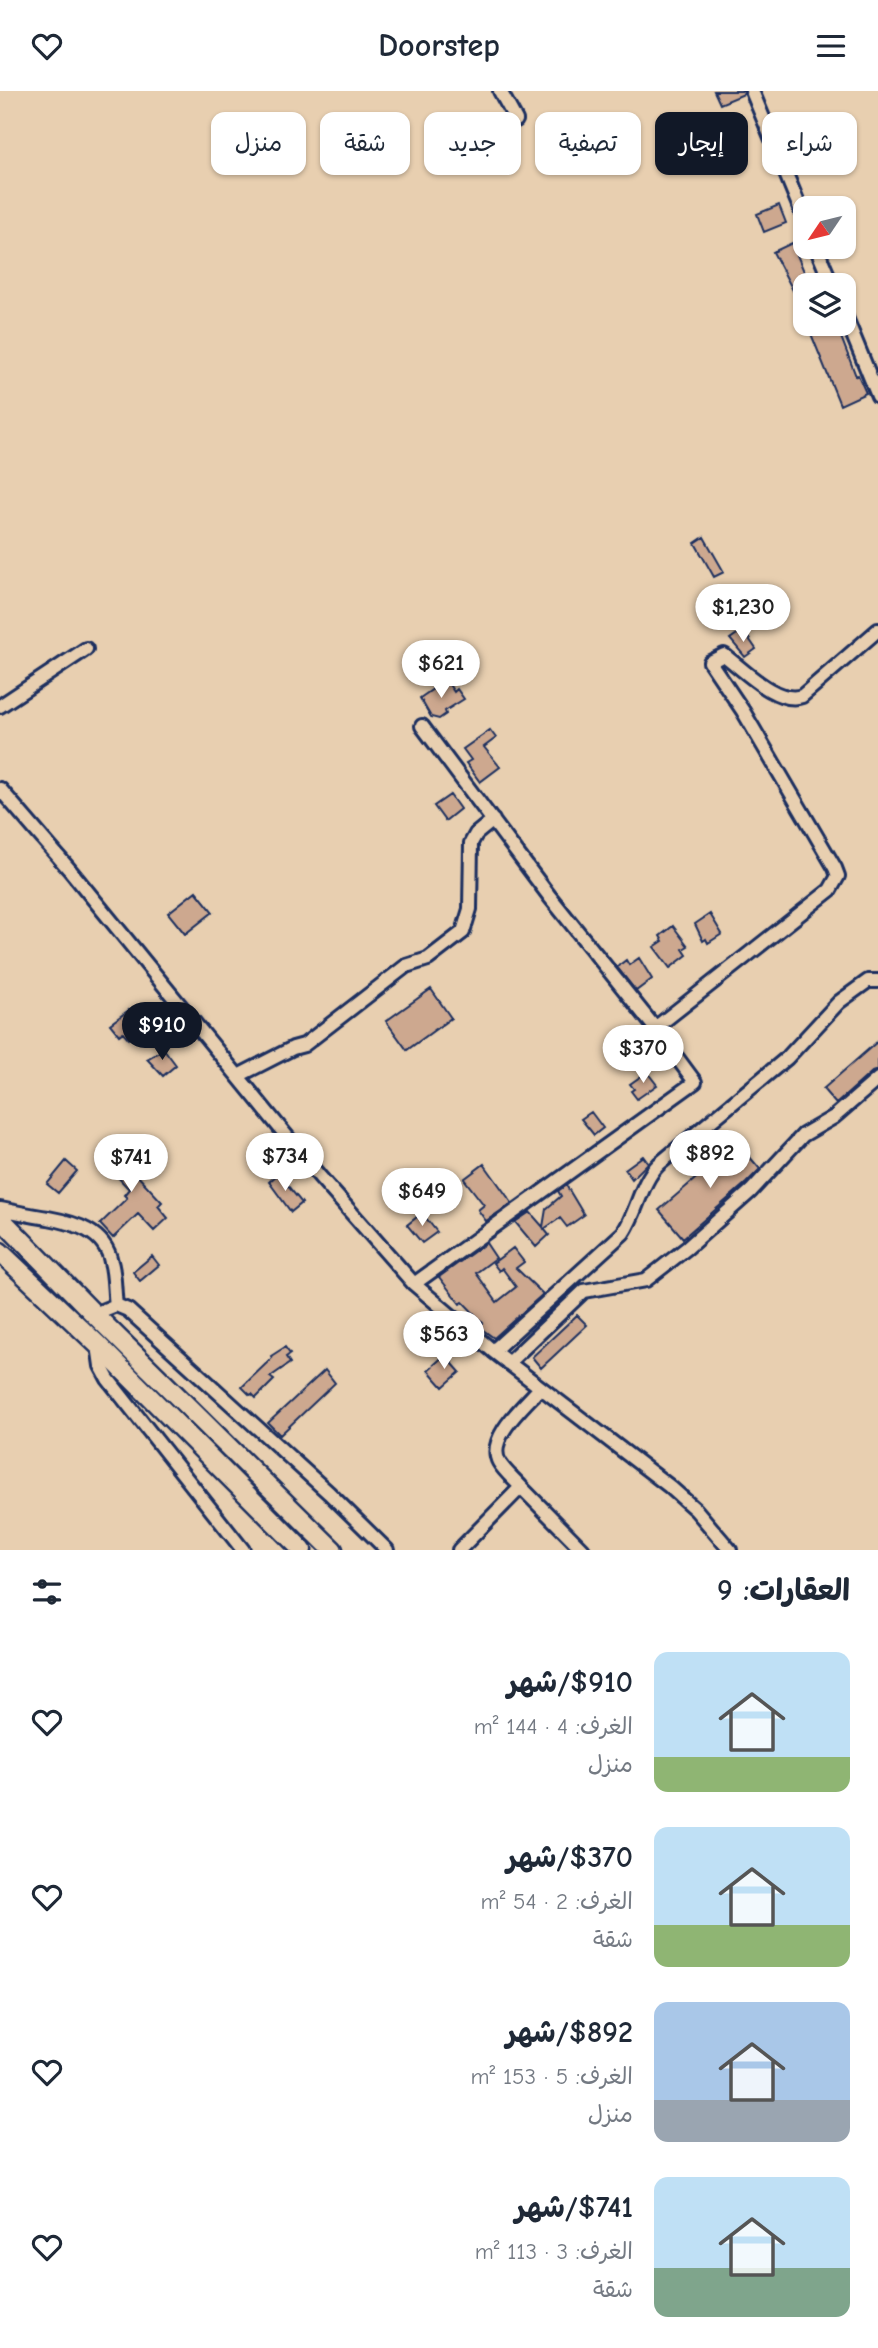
<!DOCTYPE html>
<html lang="ar">
<head>
<meta charset="utf-8">
<style>
  :root { --surface:#fff; --page:#f6f6f7; --text:#1f2937; --muted:#747a83; --accent:#111827 }
  body { margin:0; font-family:"Comic Neue","Playpen Sans Arabic",sans-serif; background:var(--page); color:var(--text); direction:rtl; height:100vh; display:flex; flex-direction:column; font-size:26px; white-space:nowrap }
  * { box-sizing:border-box; margin:0 }
  p { font-size:23px; color:var(--muted) }
  .icon { flex:none; width:38px; height:38px; fill:none; stroke:currentColor; stroke-width:2; stroke-linecap:round; stroke-linejoin:round }
  .map { position:relative; height:1459px; overflow:hidden; direction:ltr }
  .sheet { display:flex; flex-direction:column; background:var(--surface); flex:1 }
  .sheet>* { flex:none }
  .top-card { position:absolute; left:21px; top:21px; width:836px; height:63px; direction:rtl; display:flex; gap:14px }
  .needle { width:46px; rotate:235deg }
  .controls { position:absolute; left:793px; top:105px; display:grid; gap:14px }
  .controls a { display:grid; place-items:center; width:63px; height:63px; border-radius:14px; background:var(--surface); box-shadow:0 2px 5px #0004; font-size:35px }
  .price { position:absolute; translate:-50% -60px; padding:0 16px; border-radius:24px; background:#fff; color:#222; font-size:23px; line-height:46px; filter:drop-shadow(0 2px 4px #0008) }
  .price::after { content:''; position:absolute; left:50%; top:42px; width:21px; height:16px; margin-left:-10px; background:inherit; clip-path:polygon(0 0,100% 0,50% 100%) }
  .price.current { background:var(--accent); color:#fff }
  ul { padding:0; list-style:none }
  li { display:flex; align-items:center; gap:21px; height:175px; padding:0 28px }
  li span { display:grid; place-items:center; flex:none; width:196px; height:140px; border-radius:14px; color:#555 }
  li>.icon { margin-inline-start:auto }
  span .icon { width:84px; height:84px; fill:#fffc; stroke-width:1 }
  li b { font-size:30px }
  h2 { display:flex; justify-content:space-between; align-items:center; height:84px; padding:0 28px; font-size:30px }
  .chip { padding:0 24px; border-radius:14px; background:var(--surface); box-shadow:0 2px 5px #0004; font-size:24px; line-height:63px }
  .chip.current { background:var(--accent); color:#fff }
  header { display:flex; justify-content:space-between; align-items:center; height:91px; padding:0 28px; background:var(--surface); font-size:32px; font-weight:600 }
  .map>svg:first-child { display:block }
  .building { fill:#cda88f; stroke:#1b2f5e; stroke-width:2 }
  .lines { fill:none; stroke-linecap:round; stroke-linejoin:round }
  .minor-casing { stroke:#1b2f5e; stroke-width:18 }
  .highway-casing { stroke:#1b2f5e; stroke-width:23 }
  .minor { stroke:#e8cfb0; stroke-width:12 }
  .highway { stroke:#e8cfb0; stroke-width:18 }
</style>
</head>
<body>
<header><svg class="icon" aria-label="menu" viewBox="0 0 24 24"><path d="M4 6h16M4 12h16M4 18h16"/></svg>Doorstep<svg class="icon" aria-label="heart" viewBox="0 0 24 24"><path d="M12 20l-8-8c-3-5 5-10 8-4 3-6 11-1 8 4z"/></svg></header>
<div class="map">
<svg width="878" height="1459" viewBox="0 0 878 1459">
  <rect width="100%" height="100%" fill="#e8cfb0"/>
  <filter id="ink" filterUnits="userSpaceOnUse"><feTurbulence type="fractalNoise" baseFrequency=".0143" numOctaves="2"/><feDisplacementMap in="SourceGraphic" scale="14" xChannelSelector="R" yChannelSelector="G"/><feConvolveMatrix kernelMatrix="1 2 1 2 8 2 1 2 1" color-interpolation-filters="sRGB"/></filter>
  <g filter="url(#ink)">
    <path class="building" d="M 714,0 L 743,0 L 744,3 L 720,13 Z
      M 490,39 L 502,62 L 472,75 L 462,54 Z
      M 779,114 L 786,132 L 764,141 L 757,123 Z
      M 792,152 L 805,183 L 811,181 L 817,194 L 805,194 L 805,206 L 798,209 L 773,161 Z
      M 807,233 L 836,233 L 856,285 L 858,284 L 866,302 L 840,314 Z
      M 704,446 L 724,481 L 714,486 L 695,452 Z
      M 743,539 L 756,558 L 745,566 L 730,548 Z
      M 446,589 L 454,601 L 457,598 L 464,608 L 445,620 L 446,623 L 439,628 L 431,626 L 420,607 Z
      M 490,639 L 496,647 L 484,656 L 500,676 L 480,691 L 466,672 L 471,669 L 463,658 Z
      M 450,704 L 460,718 L 445,730 L 434,715 Z
      M 196,800 L 213,821 L 185,843 L 168,822 Z
      M 710,823 L 722,843 L 708,852 L 706,848 L 703,850 L 695,833 Z
      M 673,835 L 688,855 L 683,858 L 687,864 L 670,877 L 654,856 L 663,850 L 660,845 Z
      M 639,867 L 652,888 L 636,900 L 617,876 L 626,869 L 629,874 Z
      M 431,898 L 451,927 L 407,959 L 386,930 Z
      M 129,919 L 143,938 L 129,948 L 123,941 L 119,944 L 110,933 Z
      M 878,950 L 878,979 L 872,981 L 836,1013 L 823,998 Z
      M 164,958 L 176,974 L 163,985 L 147,968 Z
      M 647,981 L 657,994 L 637,1008 L 631,1000 L 634,998 L 630,993 Z
      M 591,1021 L 603,1037 L 594,1044 L 581,1028 Z
      M 735,1049 L 760,1078 L 746,1092 L 683,1147 L 659,1119 L 724,1063 L 722,1060 Z
      M 111,1054 L 117,1061 L 123,1055 L 142,1076 L 135,1082 L 162,1111 L 158,1115 L 168,1127 L 154,1140 L 138,1123 L 113,1147 L 100,1133 L 127,1107 L 124,1104 L 129,1098 L 99,1066 Z
      M 643,1065 L 648,1072 L 632,1088 L 625,1078 Z
      M 66,1070 L 77,1080 L 58,1102 L 47,1093 Z
      M 484,1073 L 512,1112 L 486,1130 L 478,1119 L 484,1114 L 464,1088 Z
      M 278,1083 L 302,1112 L 291,1121 L 269,1091 Z
      M 566,1094 L 584,1124 L 567,1136 L 560,1127 L 544,1138 L 549,1144 L 536,1156 L 515,1131 L 530,1121 L 543,1136 L 546,1118 L 561,1105 L 558,1100 Z
      M 422,1122 L 437,1141 L 422,1152 L 407,1134 Z
      M 486,1152 L 496,1167 L 476,1182 L 497,1211 L 516,1196 L 502,1177 L 499,1180 L 493,1172 L 513,1157 L 524,1171 L 516,1177 L 543,1203 L 494,1247 L 479,1236 L 483,1232 L 463,1211 L 460,1213 L 439,1186 Z
      M 152,1165 L 159,1174 L 140,1190 L 133,1181 Z
      M 577,1224 L 587,1234 L 541,1277 L 532,1266 Z
      M 285,1256 L 290,1263 L 286,1266 L 290,1272 L 270,1286 L 274,1289 L 256,1307 L 252,1303 L 250,1304 L 242,1296 L 272,1267 L 271,1265 Z
      M 445,1264 L 460,1281 L 443,1296 L 428,1279 Z
      M 325,1279 L 335,1292 L 280,1344 L 268,1332 Z"/>
    <g class="lines">
      <defs>
        <path id="minor" d="M 500,0 L 516,29
          M 752,0 L 805,129
          M 816,156 L 832,194
          M 844,222 L 878,305
          M 0,615 L 86,558
          M 0,698 L 69,778 L 320,1086 L 414,1193 L 493,1260 L 669,1395 L 696,1419 L 730,1459
          M 655,937 L 830,799 L 838,785 L 835,777 L 743,620 L 710,571 L 724,564 C 744,579 777,614 802,605 L 878,539
          M 238,985 L 293,957 L 304,954 L 406,875 L 428,868 L 463,841 L 470,818 L 471,752 L 476,743 L 493,729
          M 0,1118 C 16,1121 32,1125 48,1127 C 75,1132 105,1140 111,1171 C 115,1184 114,1200 116,1214
          M 414,1193 L 695,991 L 655,937 L 550,806 L 422,635
          M 94,1223 L 116,1214 L 128,1219 L 329,1402 L 387,1459
          M 98,1254 L 101,1275 L 108,1288 L 243,1459
          M 493,1260 L 623,1142 C 638,1120 640,1092 659,1073 L 787,967 L 839,911 L 868,890 L 878,890
          M 508,1272 L 584,1200 L 646,1189 L 687,1157 L 751,1100 L 803,1044 L 834,1026 L 878,988
          M 521,1396 C 514,1388 504,1380 499,1371 C 486,1347 525,1314 540,1297
          M 459,1459 L 521,1396 L 583,1459"/>
        <path id="highway" d="M 0,1127 L 94,1223 L 333,1459
          M 0,1161 L 98,1254 L 302,1459"/>
      </defs>
      <use href="#minor" class="minor-casing"/>
      <use href="#highway" class="highway-casing"/>
      <use href="#minor" class="minor"/>
      <use href="#highway" class="highway"/>
    </g>
  </g>
</svg>
<div class="controls">
<a><svg class="needle" viewBox="-14 -14 28 28"><path d="M0-13l5 13h-10z" fill="#e53935"/><path d="M0 13l5-13h-10z" fill="#747a83"/></svg></a>
<a><svg class="icon" aria-label="layers" viewBox="0 0 24 24"><path d="M12 4l9 5-9 5-9-5zM3 14l9 5 9-5"/></svg></a>
</div>
<b class="price" style="left:743px;top:553px">$1,230</b>
<b class="price" style="left:441px;top:609px">$621</b>
<b class="price current" style="left:162px;top:971px">$910</b>
<b class="price" style="left:643px;top:994px">$370</b>
<b class="price" style="left:710px;top:1099px">$892</b>
<b class="price" style="left:285px;top:1102px">$734</b>
<b class="price" style="left:131px;top:1103px">$741</b>
<b class="price" style="left:422px;top:1137px">$649</b>
<b class="price" style="left:444px;top:1280px">$563</b>
<div class="top-card">
<a class="chip">شراء</a>
<a class="chip current">إيجار</a>
<a class="chip">تصفية</a>
<a class="chip">جديد</a>
<a class="chip">شقة</a>
<a class="chip">منزل</a>
</div>
</div>
<section class="sheet">
<h2>العقارات: 9<svg class="icon" aria-label="filters" viewBox="0 0 24 24"><path d="M4 7h16M4 17h16"/><circle cx="9" cy="7" r="2"/><circle cx="15" cy="17" r="2"/></svg></h2>
<ul>
<li><span style="background:linear-gradient(#bfe0f5 75%,#8fb573 0)"><svg class="icon" aria-label="home" viewBox="0 0 24 24"><path d="M3 11l9-7 9 7M6 9v11h12V9"/></svg></span><div><b>$910/شهر</b><p>الغرف: 4 · 144 m²</p><p>منزل</p></div><svg class="icon" aria-label="heart" viewBox="0 0 24 24"><path d="M12 20l-8-8c-3-5 5-10 8-4 3-6 11-1 8 4z"/></svg></li>
<li><span style="background:linear-gradient(#bfe0f5 70%,#8fb573 0)"><svg class="icon" aria-label="home" viewBox="0 0 24 24"><path d="M3 11l9-7 9 7M6 9v11h12V9"/></svg></span><div><b>$370/شهر</b><p>الغرف: 2 · 54 m²</p><p>شقة</p></div><svg class="icon" aria-label="heart" viewBox="0 0 24 24"><path d="M12 20l-8-8c-3-5 5-10 8-4 3-6 11-1 8 4z"/></svg></li>
<li><span style="background:linear-gradient(#a9c7e8 70%,#9aa5b1 0)"><svg class="icon" aria-label="home" viewBox="0 0 24 24"><path d="M3 11l9-7 9 7M6 9v11h12V9"/></svg></span><div><b>$892/شهر</b><p>الغرف: 5 · 153 m²</p><p>منزل</p></div><svg class="icon" aria-label="heart" viewBox="0 0 24 24"><path d="M12 20l-8-8c-3-5 5-10 8-4 3-6 11-1 8 4z"/></svg></li>
<li><span style="background:linear-gradient(#bfe0f5 65%,#7fa58c 0)"><svg class="icon" aria-label="home" viewBox="0 0 24 24"><path d="M3 11l9-7 9 7M6 9v11h12V9"/></svg></span><div><b>$741/شهر</b><p>الغرف: 3 · 113 m²</p><p>شقة</p></div><svg class="icon" aria-label="heart" viewBox="0 0 24 24"><path d="M12 20l-8-8c-3-5 5-10 8-4 3-6 11-1 8 4z"/></svg></li>
</ul>
</section>
</body>
</html>
